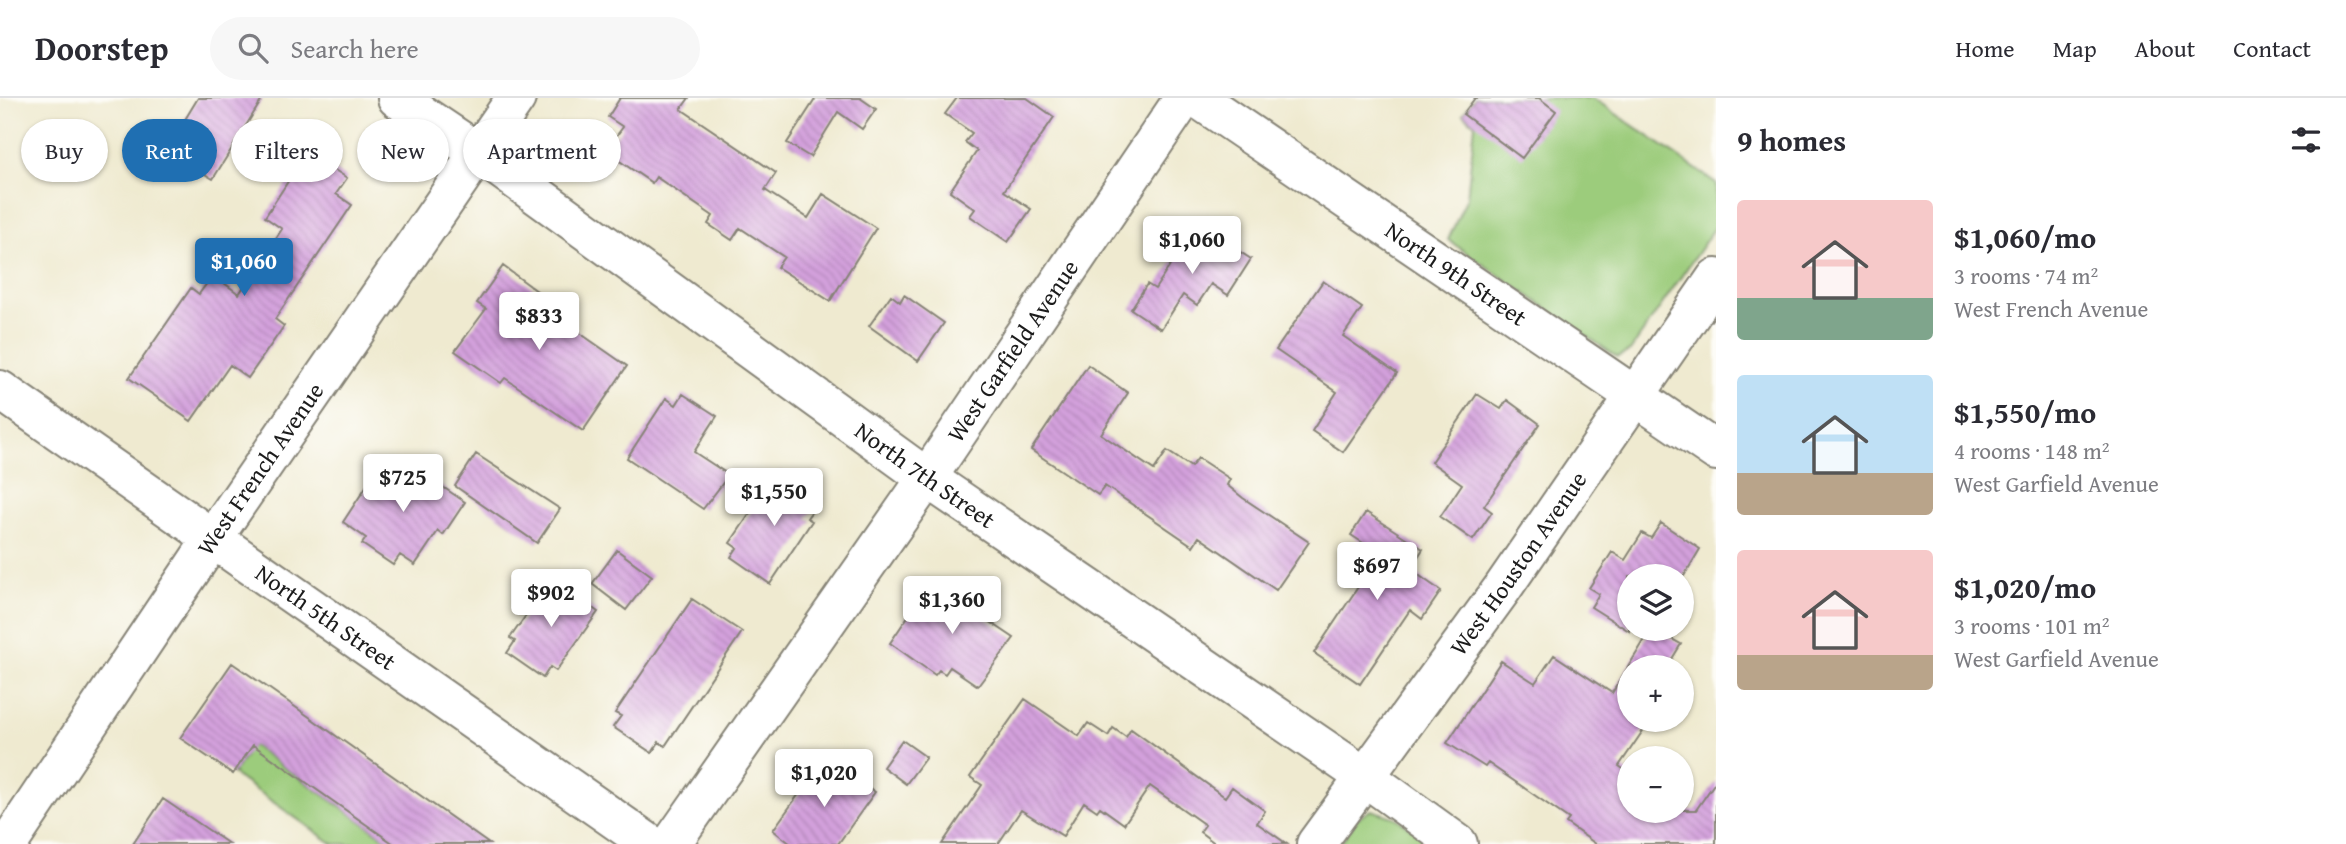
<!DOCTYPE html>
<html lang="en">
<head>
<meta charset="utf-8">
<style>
  :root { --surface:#fff; --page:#f7f7f7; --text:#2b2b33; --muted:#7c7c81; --line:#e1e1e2; --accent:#1f6fb2 }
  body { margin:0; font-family:"Gentium Book Plus",serif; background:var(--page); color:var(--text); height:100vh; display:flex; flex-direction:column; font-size:26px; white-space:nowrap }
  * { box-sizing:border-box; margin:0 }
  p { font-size:23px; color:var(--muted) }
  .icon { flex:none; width:38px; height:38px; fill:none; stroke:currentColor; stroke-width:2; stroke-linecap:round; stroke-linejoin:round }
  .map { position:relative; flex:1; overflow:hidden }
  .panel { display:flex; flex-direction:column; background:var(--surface); width:630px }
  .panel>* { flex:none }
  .banner { position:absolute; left:21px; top:21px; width:665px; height:63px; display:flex; gap:14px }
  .buttons { position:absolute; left:1617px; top:466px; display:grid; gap:14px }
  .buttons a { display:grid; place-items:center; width:77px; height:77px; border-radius:50%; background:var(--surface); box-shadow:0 2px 5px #0004; font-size:35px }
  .price { position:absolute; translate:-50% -60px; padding:0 16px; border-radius:7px; background:#fff; color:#222; font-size:23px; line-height:46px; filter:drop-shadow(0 2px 4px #0008) }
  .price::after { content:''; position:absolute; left:50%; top:42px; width:21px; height:16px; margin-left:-10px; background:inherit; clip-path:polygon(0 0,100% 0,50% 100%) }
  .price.current { background:var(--accent); color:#fff }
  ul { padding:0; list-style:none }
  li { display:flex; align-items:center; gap:21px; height:175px; padding:0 21px }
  li span { display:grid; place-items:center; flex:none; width:196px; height:140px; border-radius:7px; color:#555 }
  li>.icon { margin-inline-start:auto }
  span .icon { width:84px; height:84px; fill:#fffc; stroke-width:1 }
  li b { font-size:30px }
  h2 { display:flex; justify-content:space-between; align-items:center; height:84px; padding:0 21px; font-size:30px }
  .tag { padding:0 24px; border-radius:32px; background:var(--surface); box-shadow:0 2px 5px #0004; font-size:24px; line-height:63px }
  .tag.current { background:var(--accent); color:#fff }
  header { display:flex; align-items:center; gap:42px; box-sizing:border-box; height:98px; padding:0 35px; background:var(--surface); border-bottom:2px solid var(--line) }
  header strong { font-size:33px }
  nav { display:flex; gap:38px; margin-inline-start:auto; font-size:24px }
  .search { width:490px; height:63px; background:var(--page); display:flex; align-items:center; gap:18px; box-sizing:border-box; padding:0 24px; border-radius:38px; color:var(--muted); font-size:26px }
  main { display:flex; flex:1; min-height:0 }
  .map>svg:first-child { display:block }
  .green { fill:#9ccc7c; stroke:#5c744c; stroke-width:2 }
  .building { fill:url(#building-back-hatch) }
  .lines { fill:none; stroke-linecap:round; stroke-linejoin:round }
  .minor-casing { stroke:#868376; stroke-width:42 }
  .minor { stroke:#fff; stroke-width:38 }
  .labels { text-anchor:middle; stroke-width:5; stroke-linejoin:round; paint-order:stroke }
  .street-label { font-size:24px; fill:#1c1c1c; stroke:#fdfcf7 }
</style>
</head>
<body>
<header>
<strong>Doorstep</strong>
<div class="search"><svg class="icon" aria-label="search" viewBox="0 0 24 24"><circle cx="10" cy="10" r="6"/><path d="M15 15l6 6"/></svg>Search here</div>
<nav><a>Home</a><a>Map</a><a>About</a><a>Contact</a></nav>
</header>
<main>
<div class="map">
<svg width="1716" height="746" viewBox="0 0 1716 746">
  <defs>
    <pattern id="building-back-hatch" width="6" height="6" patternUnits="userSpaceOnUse" patternTransform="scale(1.75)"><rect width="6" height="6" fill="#d3a0dc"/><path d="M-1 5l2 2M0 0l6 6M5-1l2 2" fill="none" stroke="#b589bc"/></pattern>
  </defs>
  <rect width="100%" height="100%" fill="#fdfcf7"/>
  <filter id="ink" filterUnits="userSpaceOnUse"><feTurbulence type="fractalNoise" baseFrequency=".0143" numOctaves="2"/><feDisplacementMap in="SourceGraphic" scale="14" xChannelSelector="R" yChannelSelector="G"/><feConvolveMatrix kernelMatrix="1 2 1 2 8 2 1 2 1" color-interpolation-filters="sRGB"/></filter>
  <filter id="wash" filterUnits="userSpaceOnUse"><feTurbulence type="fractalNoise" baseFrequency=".00686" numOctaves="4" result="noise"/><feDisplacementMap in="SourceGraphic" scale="28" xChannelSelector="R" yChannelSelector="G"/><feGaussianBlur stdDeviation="1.57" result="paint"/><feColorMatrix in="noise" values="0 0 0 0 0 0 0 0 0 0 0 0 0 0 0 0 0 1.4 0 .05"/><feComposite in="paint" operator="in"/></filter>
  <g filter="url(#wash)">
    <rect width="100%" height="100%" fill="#efead0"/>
    <path class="green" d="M 1475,0 L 1593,0 L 1716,85 L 1716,128 L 1630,253 L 1617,259 L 1448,142 L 1467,99 L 1475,26 L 1463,16 Z
      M 245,642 L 394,746 L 333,746 L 233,676 L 245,658 Z
      M 1371,712 L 1396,720 L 1433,746 L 1340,746 L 1358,720 Z"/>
    <g id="blocks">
      <path class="building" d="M 198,0 L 263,0 L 213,81 L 166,53 Z
        M 620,0 L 689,0 L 681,11 L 776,75 L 765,92 L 808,120 L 823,96 L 876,130 L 830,203 L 777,169 L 784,159 L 740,130 L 732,142 L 708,126 L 713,118 L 656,79 L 652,85 L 605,53 L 623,29 L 608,19 Z
        M 816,0 L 860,0 L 876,11 L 862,31 L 838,14 L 810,59 L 787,45 Z
        M 957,0 L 1027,0 L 1054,19 L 1004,93 L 1031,111 L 1008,144 L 970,118 L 975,111 L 950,93 L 977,53 L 965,44 L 972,35 L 945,16 Z
        M 1475,0 L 1539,0 L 1556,13 L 1522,60 L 1463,16 Z
        M 307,54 L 347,80 L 336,96 L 352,107 L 275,221 L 284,228 L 248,280 L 230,267 L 191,323 L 129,280 L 191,190 L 199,196 L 213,177 L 239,196 L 282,131 L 265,119 Z
        M 1197,126 L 1251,161 L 1228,197 L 1211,186 L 1197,207 L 1183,197 L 1161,231 L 1131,211 L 1147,186 L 1155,191 Z
        M 503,168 L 541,196 L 539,204 L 551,215 L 627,268 L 583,333 L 505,280 L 501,285 L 455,253 L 486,211 L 477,205 Z
        M 1323,183 L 1362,210 L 1343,238 L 1397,275 L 1343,354 L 1312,333 L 1337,294 L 1276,252 Z
        M 891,197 L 900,204 L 904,197 L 944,225 L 918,263 L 869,228 Z
        M 1088,267 L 1128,295 L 1101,336 L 1154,372 L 1167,353 L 1191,369 L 1198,360 L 1230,381 L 1227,387 L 1243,400 L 1309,444 L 1276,492 L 1199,439 L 1193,448 L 1105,388 L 1098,397 L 1031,352 Z
        M 683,296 L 717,318 L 694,354 L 729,377 L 703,411 L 627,360 L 666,300 L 676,307 Z
        M 1477,296 L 1501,311 L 1507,302 L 1540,326 L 1484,408 L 1492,414 L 1473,442 L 1440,419 L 1462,386 L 1431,364 Z
        M 476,356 L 560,411 L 537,445 L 455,388 Z
        M 403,362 L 465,404 L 443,437 L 438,433 L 415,467 L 400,457 L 393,467 L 362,446 L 366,440 L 343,424 L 377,372 L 391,381 Z
        M 779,373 L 820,402 L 807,420 L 812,423 L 770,486 L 731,459 L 737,450 L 730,445 Z
        M 1366,414 L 1423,451 L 1410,471 L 1441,493 L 1422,521 L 1410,512 L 1360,586 L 1314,555 L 1380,456 L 1351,437 Z
        M 1661,425 L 1700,451 L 1684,478 L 1629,478 L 1629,533 L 1591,509 L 1599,496 L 1589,490 L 1612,454 L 1625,462 L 1642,435 L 1651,440 Z
        M 617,452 L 652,478 L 626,512 L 592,486 Z
        M 552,481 L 598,514 L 556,573 L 550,569 L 543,580 L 507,555 L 515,543 L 510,540 Z
        M 940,482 L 980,511 L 977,515 L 1014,540 L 978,588 L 950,569 L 945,576 L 939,572 L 935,577 L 890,545 L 911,514 L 915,517 Z
        M 692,501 L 742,534 L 665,648 L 659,644 L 652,655 L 613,629 L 621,618 L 615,615 Z
        M 1652,530 L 1681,546 L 1667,569 L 1629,569 L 1629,621 L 1651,621 L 1619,668 L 1629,675 L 1629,712 L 1696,712 L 1716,683 L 1716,746 L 1596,746 L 1566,725 L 1569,721 L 1488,665 L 1485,669 L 1447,645 L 1501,563 L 1535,585 L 1554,557 L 1612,595 Z
        M 232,565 L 267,589 L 489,746 L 394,746 L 253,647 L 233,676 L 180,640 Z
        M 1025,601 L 1079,638 L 1088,625 L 1108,638 L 1113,630 L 1126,639 L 1131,631 L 1225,699 L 1232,689 L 1265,713 L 1257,725 L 1287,746 L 1216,746 L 1200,734 L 1205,727 L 1150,688 L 1124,726 L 1100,709 L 1097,713 L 1084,704 L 1063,738 L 1021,712 L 998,746 L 942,746 L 982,687 L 970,679 Z
        M 902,642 L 926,659 L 906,686 L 883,669 Z
        M 820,667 L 832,676 L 838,668 L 875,694 L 838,746 L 791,746 L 773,732 Z
        M 163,701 L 229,746 L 133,746 Z"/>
    </g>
  </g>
  <g filter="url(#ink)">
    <use href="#blocks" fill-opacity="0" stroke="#868376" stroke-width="2"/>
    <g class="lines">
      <defs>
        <g id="minor">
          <path id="s1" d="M 397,0 L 479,55 L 927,380 L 1364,678 L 1458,746"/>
          <path id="s2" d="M 1197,0 L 1716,353"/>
          <path id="s3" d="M 0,292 L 650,746"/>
          <path id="s4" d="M 8,746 L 213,440 L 516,0"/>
          <path id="s5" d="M 671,746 L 927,380 L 1184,0"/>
          <path id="s6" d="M 1316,746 L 1502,491 L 1716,180"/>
        </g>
      </defs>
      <use href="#minor" class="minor-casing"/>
      <use href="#minor" class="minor"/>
    </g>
  </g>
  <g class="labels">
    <g class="street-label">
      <text dy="8" stroke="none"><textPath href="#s2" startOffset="313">North 9th Street</textPath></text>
      <text dy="8" stroke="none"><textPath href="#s5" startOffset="600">West Garfield Avenue</textPath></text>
      <text dy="8" stroke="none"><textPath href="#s4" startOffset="452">West French Avenue</textPath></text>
      <text dy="8" stroke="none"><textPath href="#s1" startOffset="649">North 7th Street</textPath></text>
      <text dy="8" stroke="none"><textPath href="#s6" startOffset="346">West Houston Avenue</textPath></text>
      <text dy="8" stroke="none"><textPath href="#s3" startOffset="397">North 5th Street</textPath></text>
    </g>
  </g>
</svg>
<div class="buttons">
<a><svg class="icon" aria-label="layers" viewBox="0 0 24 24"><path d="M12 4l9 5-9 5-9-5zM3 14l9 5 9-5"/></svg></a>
<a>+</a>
<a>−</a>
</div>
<b class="price" style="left:1192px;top:178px">$1,060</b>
<b class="price current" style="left:244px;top:200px">$1,060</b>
<b class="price" style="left:539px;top:254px">$833</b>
<b class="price" style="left:403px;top:416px">$725</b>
<b class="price" style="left:774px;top:430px">$1,550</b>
<b class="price" style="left:1377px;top:504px">$697</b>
<b class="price" style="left:551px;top:531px">$902</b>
<b class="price" style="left:952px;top:538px">$1,360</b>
<b class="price" style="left:824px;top:711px">$1,020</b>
<div class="banner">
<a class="tag">Buy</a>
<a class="tag current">Rent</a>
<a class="tag">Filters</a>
<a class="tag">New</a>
<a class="tag">Apartment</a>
</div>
</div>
<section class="panel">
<h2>9 homes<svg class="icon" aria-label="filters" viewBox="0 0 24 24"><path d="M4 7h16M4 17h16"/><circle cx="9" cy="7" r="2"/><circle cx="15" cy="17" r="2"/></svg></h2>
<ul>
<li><span style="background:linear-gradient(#f6c9c9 70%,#7fa58c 0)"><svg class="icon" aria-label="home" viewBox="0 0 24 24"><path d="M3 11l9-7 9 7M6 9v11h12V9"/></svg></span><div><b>$1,060/mo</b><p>3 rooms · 74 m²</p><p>West French Avenue</p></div></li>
<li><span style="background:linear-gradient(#bfe0f5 70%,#b9a48a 0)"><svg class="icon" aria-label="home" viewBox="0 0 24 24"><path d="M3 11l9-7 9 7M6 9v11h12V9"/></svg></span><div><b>$1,550/mo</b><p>4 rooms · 148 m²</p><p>West Garfield Avenue</p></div></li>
<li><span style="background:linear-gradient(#f6c9c9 75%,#b9a48a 0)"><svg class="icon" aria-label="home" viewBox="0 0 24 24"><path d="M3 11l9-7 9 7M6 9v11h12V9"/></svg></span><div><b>$1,020/mo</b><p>3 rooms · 101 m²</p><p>West Garfield Avenue</p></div></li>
</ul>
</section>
</main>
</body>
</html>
